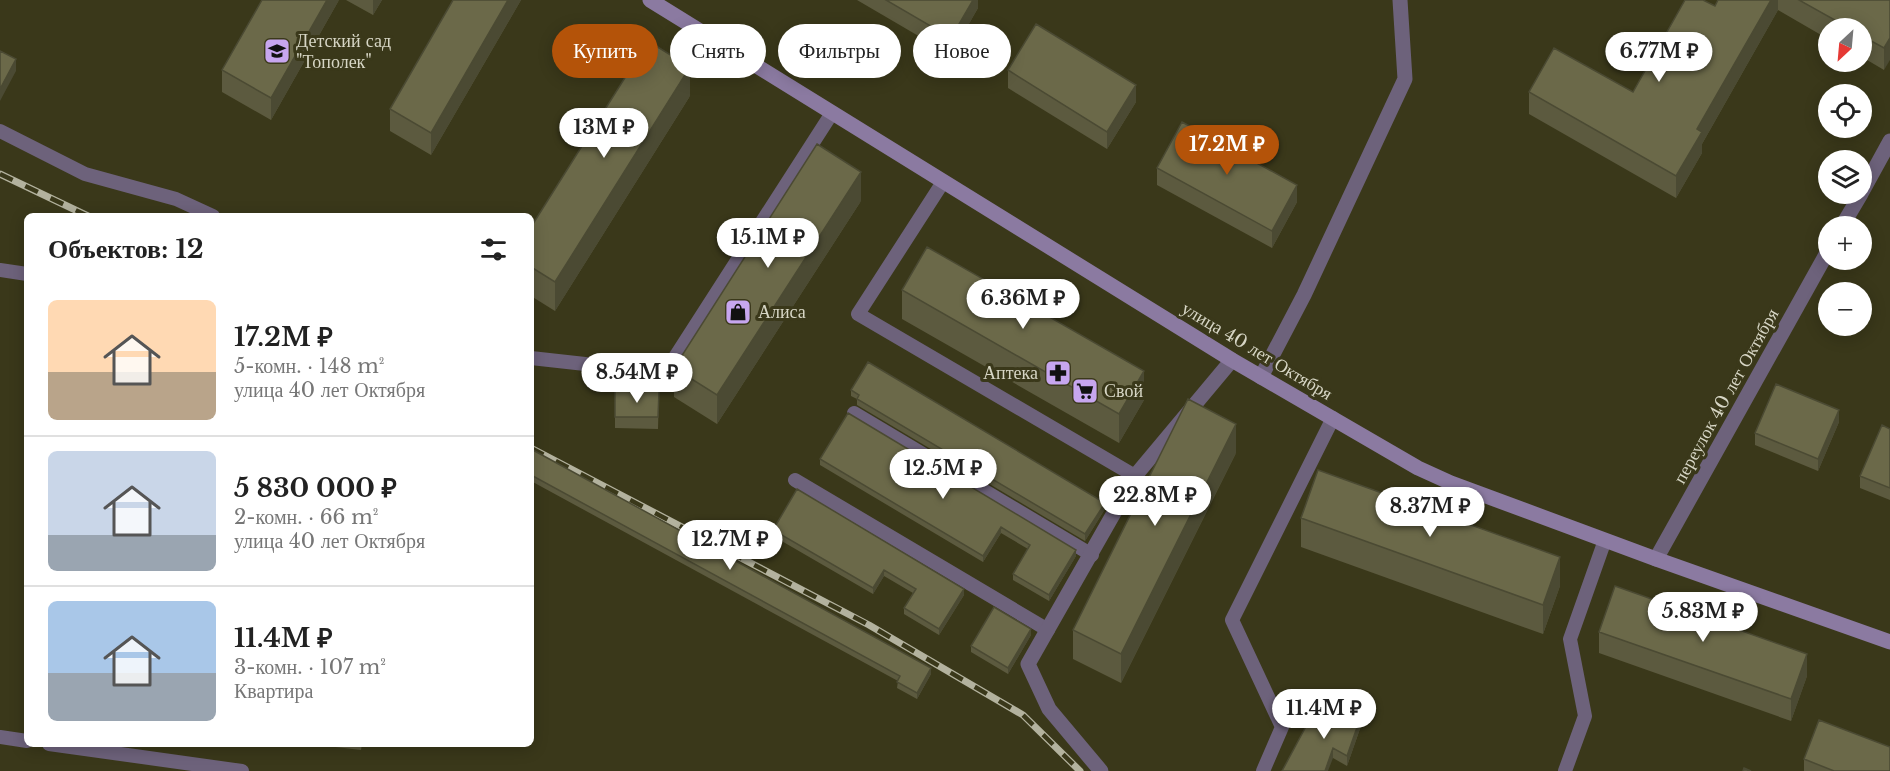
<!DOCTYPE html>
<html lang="ru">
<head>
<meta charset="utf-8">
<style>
  :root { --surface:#fff; --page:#f2f2f2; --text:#222; --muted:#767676; --line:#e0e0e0; --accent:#b45309 }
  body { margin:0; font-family:"Libre Baskerville",serif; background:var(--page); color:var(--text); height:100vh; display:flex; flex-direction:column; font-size:22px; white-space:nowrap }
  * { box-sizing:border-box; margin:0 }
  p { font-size:20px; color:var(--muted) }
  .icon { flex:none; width:33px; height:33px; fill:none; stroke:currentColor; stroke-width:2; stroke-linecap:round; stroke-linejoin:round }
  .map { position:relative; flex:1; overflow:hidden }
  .panel { position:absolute; left:24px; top:213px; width:510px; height:534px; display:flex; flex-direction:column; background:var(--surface); border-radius:9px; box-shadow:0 3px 15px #0003 }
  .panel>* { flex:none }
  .hud { position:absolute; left:552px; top:24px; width:570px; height:54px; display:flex; gap:12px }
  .needle { width:39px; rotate:206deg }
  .fabs { position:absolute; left:1818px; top:18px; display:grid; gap:12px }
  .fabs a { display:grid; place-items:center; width:54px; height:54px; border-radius:50%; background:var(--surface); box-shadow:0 3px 15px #0003; font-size:30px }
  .price { position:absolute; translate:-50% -51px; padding:0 14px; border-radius:21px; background:#fff; color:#222; font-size:20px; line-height:39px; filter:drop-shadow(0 2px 3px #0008) }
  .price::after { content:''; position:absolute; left:50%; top:36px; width:18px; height:14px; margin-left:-9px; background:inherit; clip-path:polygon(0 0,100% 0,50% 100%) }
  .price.selected { background:var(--accent); color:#fff }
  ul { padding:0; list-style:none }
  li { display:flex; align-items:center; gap:18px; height:150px; padding:0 24px }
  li+li { border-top:2px solid var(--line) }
  li span { display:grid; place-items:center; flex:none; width:168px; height:120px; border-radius:9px; color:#555 }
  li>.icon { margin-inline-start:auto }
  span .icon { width:72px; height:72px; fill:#fffc; stroke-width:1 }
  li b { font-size:26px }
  h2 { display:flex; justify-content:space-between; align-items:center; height:72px; padding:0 24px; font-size:26px }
  .tag { padding:0 21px; border-radius:27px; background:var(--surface); box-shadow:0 3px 15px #0003; font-size:21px; line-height:54px }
  .tag.selected { background:var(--accent); color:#fff }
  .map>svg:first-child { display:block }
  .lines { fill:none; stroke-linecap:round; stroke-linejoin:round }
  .service { stroke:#6d627b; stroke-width:14 }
  .minor { stroke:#6d627b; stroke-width:15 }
  .secondary { stroke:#8b7aa1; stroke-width:15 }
  .rail-casing { stroke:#b3b29e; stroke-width:7 }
  .rail { stroke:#3a381a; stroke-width:4.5; stroke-dasharray:14; stroke-linecap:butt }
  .wall { fill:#5c5a3f }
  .shaded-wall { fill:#4b4a33 }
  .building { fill:#6b6949; stroke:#4b4a33; stroke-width:1.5 }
  .labels { text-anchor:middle; stroke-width:6; stroke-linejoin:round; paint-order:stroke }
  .poi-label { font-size:18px; fill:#d7d6c5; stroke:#3a381a; text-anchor:start }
  .street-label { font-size:18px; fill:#d7d6c5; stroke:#3a381a }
</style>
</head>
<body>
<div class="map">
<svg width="1890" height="771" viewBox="0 0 1890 771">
  <rect width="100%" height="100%" fill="#3a381a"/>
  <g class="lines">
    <path class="service" d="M 0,131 L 85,174 L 176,199 L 213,216
      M 943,182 L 858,314 L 1135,476
      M 0,270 L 27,274
      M 531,358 L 621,368 L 670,365 L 832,113
      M 854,413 L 1092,555
      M 795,480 L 1048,630
      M 0,737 L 27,741
      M 49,744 L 242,771
      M 1263,771 L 1282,727 L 1232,620 L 1333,418
      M 1565,771 L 1585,716 L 1570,639 L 1605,540"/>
    <path class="minor" d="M 1862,192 L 1890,141
      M 1842,226 L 1861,194
      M 1261,377 L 1304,295 L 1405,79 L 1400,0
      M 1656,559 L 1828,251
      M 1101,771 L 1049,709 L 1028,664 L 1135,476 L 1232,360"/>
    <path class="secondary" d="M 650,0 L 1232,360 L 1418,468 L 1451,483 L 1656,559 L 1890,642"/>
    <defs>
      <path id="rail" d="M 0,174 L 88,216
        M 531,448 L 869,625 L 1023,715 L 1080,771"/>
    </defs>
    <use href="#rail" class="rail-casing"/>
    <use href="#rail" class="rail"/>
  </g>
  <path class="wall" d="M 339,0 L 271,120 L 222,92 L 222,70 Z
    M 346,0 L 382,0 L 373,15 Z
    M 453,0 L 521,0 L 431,155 L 390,131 L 390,109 Z
    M 857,0 L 978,0 L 978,8 L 951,55 Z
    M 1718,0 L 1890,0 L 1884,70 L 1862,57 L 1862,28 L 1828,28 L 1828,39 L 1778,10 L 1702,144 L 1702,153 L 1676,198 L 1529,114 L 1529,92 L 1633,92 L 1715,6 Z
    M 1008,70 L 1136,102 L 1107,149 L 1008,88 Z
    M 690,96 L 555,311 L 531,296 L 531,227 Z
    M 1157,168 L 1297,202 L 1272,248 L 1157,185 Z
    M 861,201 L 717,424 L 674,397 L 674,368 Z
    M 902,290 L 1144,400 L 1119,443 L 902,319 Z
    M 851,390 L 1105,509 L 1085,541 L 857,405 L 857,399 L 851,396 Z
    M 615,391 L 659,391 L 658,429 L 615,428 Z
    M 1839,422 L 1818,471 L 1755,445 L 1755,433 Z
    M 1890,429 L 1890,500 L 1860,488 L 1860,476 Z
    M 531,449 L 931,674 L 917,699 L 897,688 L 898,681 L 531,481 Z
    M 1236,453 L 1121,683 L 1073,659 L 1073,630 Z
    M 820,459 L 1076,556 L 1049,601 L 1013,580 L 1013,574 L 1028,549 L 1001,533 L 983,562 L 820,465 Z
    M 1301,518 L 1560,586 L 1543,634 L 1301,547 Z
    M 773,530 L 964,595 L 939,635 L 904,614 L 904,608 L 913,593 L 884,576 L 873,594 L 773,536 Z
    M 1599,632 L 1807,676 L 1791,721 L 1599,653 Z
    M 1031,635 L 1008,674 L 971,652 L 971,646 Z
    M 1325,722 L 1362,723 L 1347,766 L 1333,758 Z
    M 310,744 L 362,744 L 361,750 Z
    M 1804,759 L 1890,771 L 1804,771 Z"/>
  <path class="shaded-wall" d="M 327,0 L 339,0 L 271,120 L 271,98 Z
    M 373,0 L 382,0 L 373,15 Z
    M 508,0 L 521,0 L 431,155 L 431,133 Z
    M 973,0 L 978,0 L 978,8 L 951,55 L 951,38 Z
    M 1771,0 L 1778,0 L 1778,10 L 1702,144 L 1702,153 L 1676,198 L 1676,176 L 1697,129 Z
    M 1890,38 L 1890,60 L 1884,70 L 1884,48 Z
    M 16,59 L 16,71 L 0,101 L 0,89 Z
    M 690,67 L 690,96 L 555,311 L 555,282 Z
    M 1136,85 L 1136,102 L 1107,149 L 1107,132 Z
    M 861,172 L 861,201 L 717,424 L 717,395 Z
    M 1297,185 L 1297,202 L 1272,248 L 1272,231 Z
    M 1144,371 L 1144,400 L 1119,443 L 1119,414 Z
    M 1839,410 L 1839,422 L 1818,471 L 1818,459 Z
    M 1236,424 L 1236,453 L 1121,683 L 1121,654 Z
    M 1105,503 L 1105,509 L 1085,541 L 1085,534 Z
    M 1001,527 L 1001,533 L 983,562 L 983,556 Z
    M 1076,550 L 1076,556 L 1049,601 L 1049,595 Z
    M 1560,557 L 1560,586 L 1543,634 L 1543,605 Z
    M 884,570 L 884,576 L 873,594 L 873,588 Z
    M 964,589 L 964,595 L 939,635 L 939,629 Z
    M 1031,629 L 1031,635 L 1008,674 L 1008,668 Z
    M 1807,654 L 1807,676 L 1791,721 L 1791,699 Z
    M 931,668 L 931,674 L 917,699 L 917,693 Z
    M 1362,713 L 1362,723 L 1347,766 L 1347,756 Z
    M 1333,748 L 1333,758 L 1328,771 L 1325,771 Z"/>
  <path class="building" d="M 262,0 L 327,0 L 271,98 L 222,70 Z
    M 453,0 L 508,0 L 431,133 L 390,109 Z
    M 886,0 L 973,0 L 951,38 Z
    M 1685,0 L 1703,0 L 1715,6 L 1718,0 L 1771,0 L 1697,129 L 1702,132 L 1676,176 L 1529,92 L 1554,48 L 1633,92 Z
    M 1799,0 L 1890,0 L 1890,38 L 1884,48 L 1862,36 L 1862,28 L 1849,28 Z
    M 1036,24 L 1136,85 L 1107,132 L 1008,70 Z
    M 648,41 L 690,67 L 555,282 L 531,267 L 531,227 Z
    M 0,51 L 16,59 L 0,89 Z
    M 1182,122 L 1297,185 L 1272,231 L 1157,168 Z
    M 817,144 L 861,172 L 717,395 L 674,368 Z
    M 927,247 L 1144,371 L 1119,414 L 902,290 Z
    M 868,362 L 1105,503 L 1085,534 L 857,399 L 859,395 L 851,390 Z
    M 1776,384 L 1839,410 L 1818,459 L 1755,433 Z
    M 615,391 L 659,391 L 658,417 L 615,417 Z
    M 1188,399 L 1236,424 L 1121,654 L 1073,630 Z
    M 848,413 L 1076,550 L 1049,595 L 1013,574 L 1030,545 L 1001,527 L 983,556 L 820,459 Z
    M 1882,425 L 1890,429 L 1890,488 L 1860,476 Z
    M 531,449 L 931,668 L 917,693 L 897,682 L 900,676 L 531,475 Z
    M 1318,470 L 1560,557 L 1543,605 L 1301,518 Z
    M 797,489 L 964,589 L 939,629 L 904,608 L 916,589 L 884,570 L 873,588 L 773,530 Z
    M 1615,586 L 1807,654 L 1791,699 L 1599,632 Z
    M 994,607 L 1031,629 L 1008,668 L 971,646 Z
    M 1333,702 L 1362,713 L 1347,756 L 1333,748 L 1325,771 L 1282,771 L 1310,719 L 1325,722 Z
    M 1819,720 L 1890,747 L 1890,771 L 1834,771 L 1804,759 Z
    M 1744,768 L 1751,771 L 1743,771 Z"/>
  <defs>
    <symbol id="school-square" viewBox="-11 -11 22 22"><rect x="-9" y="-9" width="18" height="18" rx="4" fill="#c7a6ef" stroke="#3a381a"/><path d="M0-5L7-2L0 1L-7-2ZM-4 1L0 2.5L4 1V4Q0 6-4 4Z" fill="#111"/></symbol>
    <symbol id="shop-square" viewBox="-11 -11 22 22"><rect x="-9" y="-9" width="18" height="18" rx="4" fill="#c7a6ef" stroke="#3a381a"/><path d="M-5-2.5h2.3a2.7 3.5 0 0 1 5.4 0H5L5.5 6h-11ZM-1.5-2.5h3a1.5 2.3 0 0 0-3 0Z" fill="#111"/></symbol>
    <symbol id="pharmacy-square" viewBox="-11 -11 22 22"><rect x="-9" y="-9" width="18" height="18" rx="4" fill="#c7a6ef" stroke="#3a381a"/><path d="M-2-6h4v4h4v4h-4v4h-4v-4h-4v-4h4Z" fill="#111"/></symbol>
    <symbol id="supermarket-square" viewBox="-11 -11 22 22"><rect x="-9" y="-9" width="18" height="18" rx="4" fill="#c7a6ef" stroke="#3a381a"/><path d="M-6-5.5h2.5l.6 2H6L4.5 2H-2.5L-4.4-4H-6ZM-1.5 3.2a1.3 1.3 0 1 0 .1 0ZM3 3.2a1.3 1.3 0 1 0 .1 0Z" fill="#111"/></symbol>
  </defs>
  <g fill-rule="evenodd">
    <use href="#school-square" x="262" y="36" width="30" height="30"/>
    <use href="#shop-square" x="723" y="297" width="30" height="30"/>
    <use href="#pharmacy-square" x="1043" y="358" width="30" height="30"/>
    <use href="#supermarket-square" x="1070" y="376" width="30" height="30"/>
  </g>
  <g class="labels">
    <g class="poi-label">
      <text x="296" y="47">Детский сад<tspan x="296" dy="21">"Тополек"</tspan></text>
      <text x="758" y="318">Алиса</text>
      <text x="1038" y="379" text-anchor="end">Аптека</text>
      <text x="1104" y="397">Свой</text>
    </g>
    <g class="street-label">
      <text transform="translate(1257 351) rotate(31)" y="6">улица 40 лет Октября</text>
      <text transform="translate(1726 396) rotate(-61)" y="6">переулок 40 лет Октября</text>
    </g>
  </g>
</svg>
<div class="fabs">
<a><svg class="needle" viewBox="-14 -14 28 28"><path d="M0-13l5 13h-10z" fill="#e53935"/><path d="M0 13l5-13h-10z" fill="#767676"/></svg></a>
<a><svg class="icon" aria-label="locate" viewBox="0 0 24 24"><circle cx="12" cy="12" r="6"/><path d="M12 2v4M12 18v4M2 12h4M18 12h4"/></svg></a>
<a><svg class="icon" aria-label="layers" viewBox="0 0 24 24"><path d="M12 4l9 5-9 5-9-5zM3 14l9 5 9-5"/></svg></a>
<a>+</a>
<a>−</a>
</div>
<b class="price" style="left:1659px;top:83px">6.77M ₽</b>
<b class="price" style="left:604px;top:159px">13M ₽</b>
<b class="price selected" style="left:1227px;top:176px">17.2M ₽</b>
<b class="price" style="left:768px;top:269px">15.1M ₽</b>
<b class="price" style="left:1023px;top:330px">6.36M ₽</b>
<b class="price" style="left:637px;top:404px">8.54M ₽</b>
<b class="price" style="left:943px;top:500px">12.5M ₽</b>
<b class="price" style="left:1155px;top:527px">22.8M ₽</b>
<b class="price" style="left:1430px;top:538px">8.37M ₽</b>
<b class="price" style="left:730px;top:571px">12.7M ₽</b>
<b class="price" style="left:1703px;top:643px">5.83M ₽</b>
<b class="price" style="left:1324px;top:740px">11.4M ₽</b>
<div class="hud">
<a class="tag selected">Купить</a>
<a class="tag">Снять</a>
<a class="tag">Фильтры</a>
<a class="tag">Новое</a>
</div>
<section class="panel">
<h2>Объектов: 12<svg class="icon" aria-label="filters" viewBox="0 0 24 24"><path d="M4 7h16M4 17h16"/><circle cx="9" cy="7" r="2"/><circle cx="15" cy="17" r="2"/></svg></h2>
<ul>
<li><span style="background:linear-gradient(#ffd9b3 60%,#b9a48a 0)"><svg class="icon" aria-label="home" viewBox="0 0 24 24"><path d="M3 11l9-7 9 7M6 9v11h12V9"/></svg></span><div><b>17.2M ₽</b><p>5-комн. · 148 m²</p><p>улица 40 лет Октября</p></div></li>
<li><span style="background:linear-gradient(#c9d6e8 70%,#9aa5b1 0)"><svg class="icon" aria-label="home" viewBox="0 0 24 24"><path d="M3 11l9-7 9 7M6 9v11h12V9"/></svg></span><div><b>5 830 000 ₽</b><p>2-комн. · 66 m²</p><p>улица 40 лет Октября</p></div></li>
<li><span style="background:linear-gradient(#a9c7e8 60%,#9aa5b1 0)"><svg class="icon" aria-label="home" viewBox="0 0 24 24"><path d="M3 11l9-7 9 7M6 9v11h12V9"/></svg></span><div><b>11.4M ₽</b><p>3-комн. · 107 m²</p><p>Квартира</p></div></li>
</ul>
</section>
</div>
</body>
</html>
